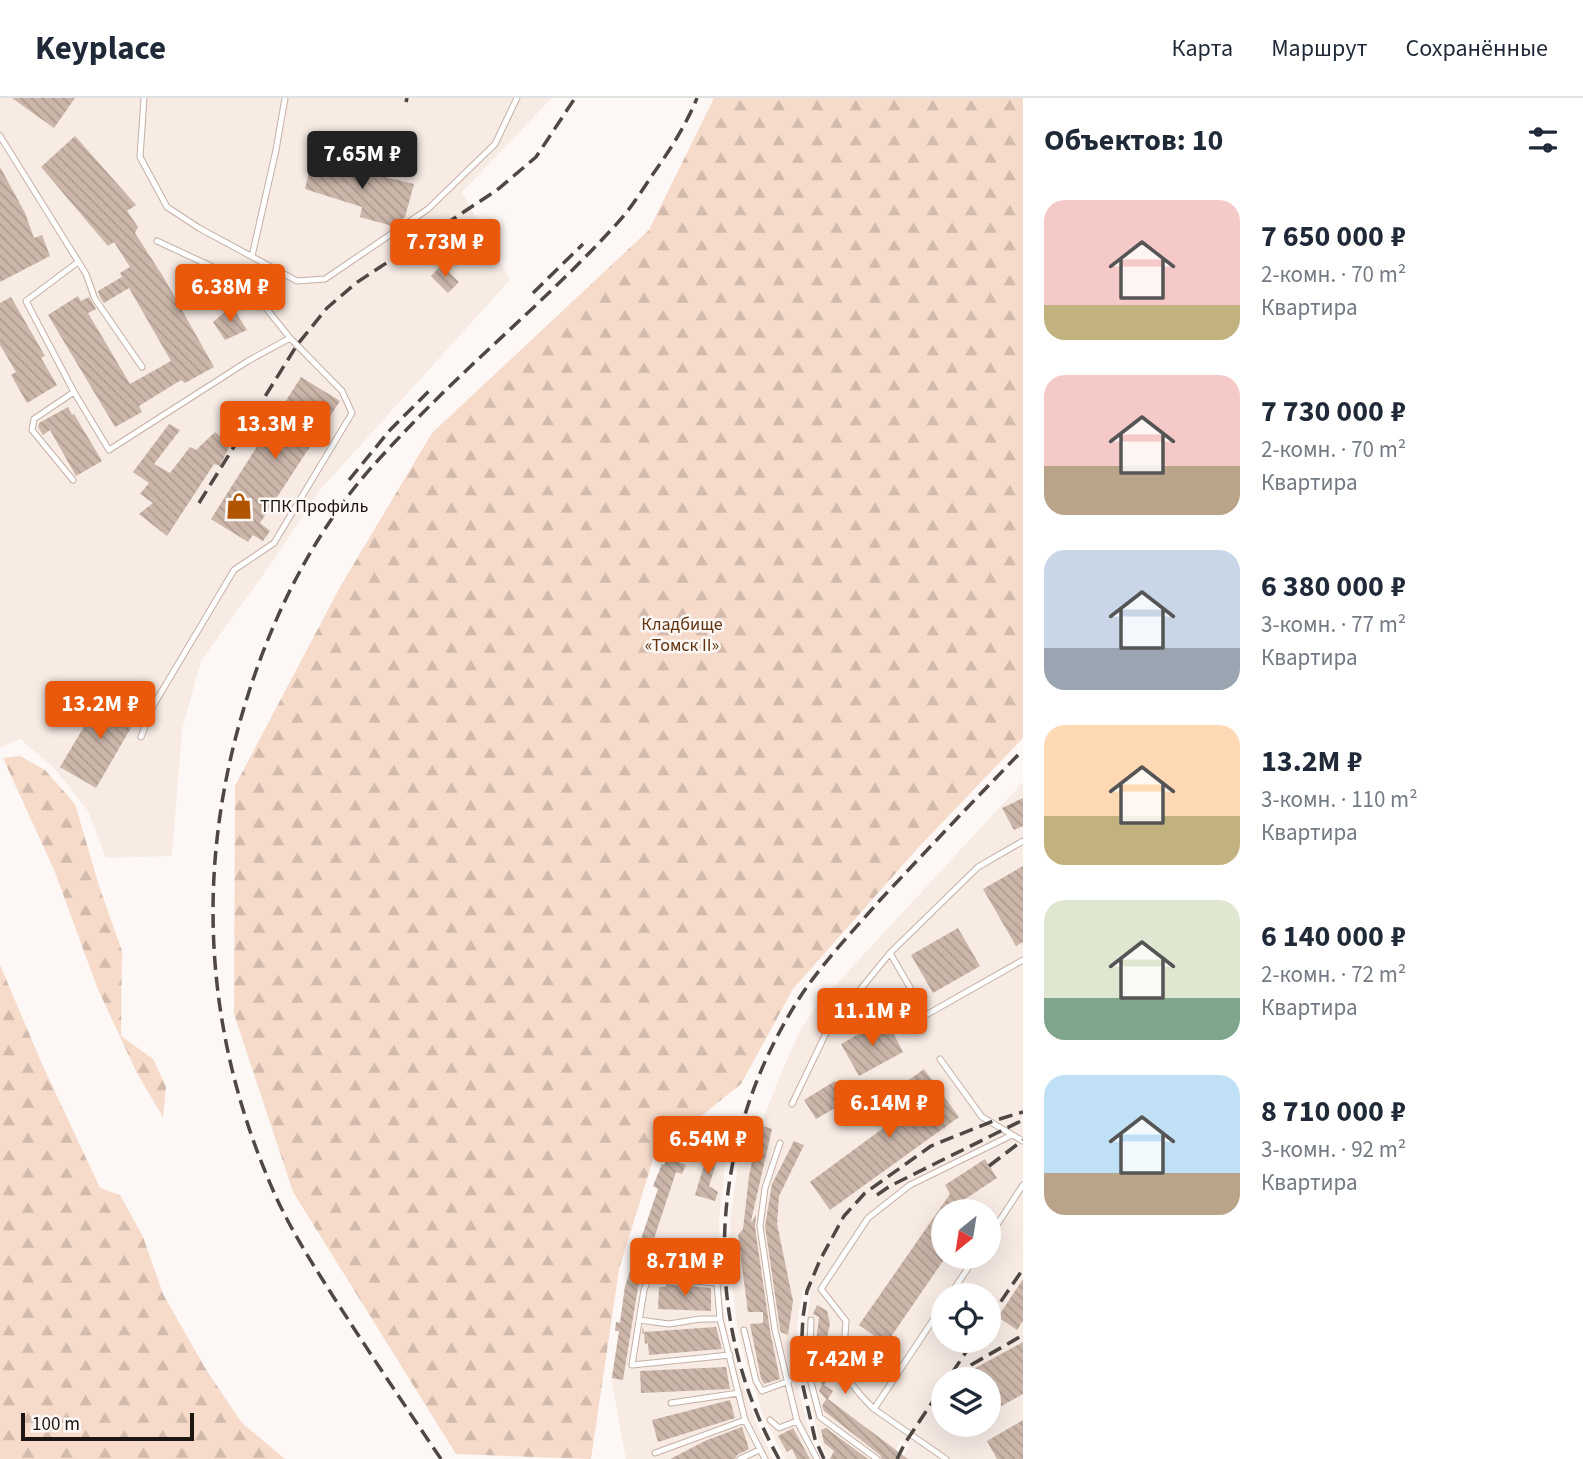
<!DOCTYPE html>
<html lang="ru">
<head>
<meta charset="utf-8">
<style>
  :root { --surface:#fff; --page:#f6f6f7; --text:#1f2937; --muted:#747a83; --line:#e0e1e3; --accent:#ea580c }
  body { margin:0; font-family:"Source Sans 3",sans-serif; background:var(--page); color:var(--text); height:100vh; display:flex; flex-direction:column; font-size:26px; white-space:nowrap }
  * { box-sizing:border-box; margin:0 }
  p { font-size:23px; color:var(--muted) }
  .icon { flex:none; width:38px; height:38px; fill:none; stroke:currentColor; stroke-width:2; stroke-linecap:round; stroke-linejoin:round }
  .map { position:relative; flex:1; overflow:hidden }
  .details { display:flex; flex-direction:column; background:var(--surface); width:560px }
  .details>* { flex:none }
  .needle { width:46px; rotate:210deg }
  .tools { position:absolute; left:931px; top:1101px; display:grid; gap:14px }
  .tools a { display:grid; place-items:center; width:70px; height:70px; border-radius:50%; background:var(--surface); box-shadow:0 7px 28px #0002; font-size:35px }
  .scale { position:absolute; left:21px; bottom:18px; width:173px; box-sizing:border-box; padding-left:7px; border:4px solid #1d1511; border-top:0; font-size:19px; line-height:24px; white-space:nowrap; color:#1d1511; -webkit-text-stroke:5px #fdf8f5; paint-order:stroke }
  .price { position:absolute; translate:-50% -60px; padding:0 16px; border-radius:7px; background:var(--accent); color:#fff; font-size:23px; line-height:46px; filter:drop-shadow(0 2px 4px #0008) }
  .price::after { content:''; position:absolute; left:50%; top:42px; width:21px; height:16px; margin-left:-10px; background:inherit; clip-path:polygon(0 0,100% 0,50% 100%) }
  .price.selected { background:#222; color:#fff }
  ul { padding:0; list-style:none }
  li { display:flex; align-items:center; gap:21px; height:175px; padding:0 21px }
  li span { display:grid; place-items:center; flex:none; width:196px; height:140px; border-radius:21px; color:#555 }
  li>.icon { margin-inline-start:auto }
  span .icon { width:84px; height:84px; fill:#fffc; stroke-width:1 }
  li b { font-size:30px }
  h2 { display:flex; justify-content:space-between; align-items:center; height:84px; padding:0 21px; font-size:30px }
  header { display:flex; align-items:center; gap:42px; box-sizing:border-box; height:98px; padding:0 35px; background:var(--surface); border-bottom:2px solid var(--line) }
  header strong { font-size:33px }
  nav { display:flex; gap:38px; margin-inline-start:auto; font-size:24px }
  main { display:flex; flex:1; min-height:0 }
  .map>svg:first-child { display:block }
  .built { fill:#f7ebe4; fill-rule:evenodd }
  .forest { fill:url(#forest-firs) }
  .building { fill:url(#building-back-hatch) }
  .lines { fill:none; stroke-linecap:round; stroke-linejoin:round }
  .service-casing { stroke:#c5b0a4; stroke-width:7 }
  .service { stroke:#fff; stroke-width:5 }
  .rail { stroke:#4f4744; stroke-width:3.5; stroke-dasharray:14 7; stroke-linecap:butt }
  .labels { text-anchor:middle; stroke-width:5; stroke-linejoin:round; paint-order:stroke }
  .poi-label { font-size:18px; fill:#1d1511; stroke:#fdf8f5; text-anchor:start }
  .park-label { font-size:18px; fill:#623210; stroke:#fdf8f5 }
</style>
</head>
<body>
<header>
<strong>Keyplace</strong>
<nav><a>Карта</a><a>Маршрут</a><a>Сохранённые</a></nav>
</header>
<main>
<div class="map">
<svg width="1023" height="1361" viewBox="0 0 1023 1361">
  <defs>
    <pattern id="forest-firs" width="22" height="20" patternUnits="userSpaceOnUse" patternTransform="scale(1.75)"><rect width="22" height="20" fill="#f6daca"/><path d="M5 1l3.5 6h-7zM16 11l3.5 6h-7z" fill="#d2baac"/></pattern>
    <pattern id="building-back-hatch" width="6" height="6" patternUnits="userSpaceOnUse" patternTransform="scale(1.75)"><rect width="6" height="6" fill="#cbb6a9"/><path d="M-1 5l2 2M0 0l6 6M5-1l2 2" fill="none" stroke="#ae9c90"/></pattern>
  </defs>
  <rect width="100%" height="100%" fill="#fdf8f5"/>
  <path class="built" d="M 0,0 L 552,0 L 462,94 L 510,182 L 320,392 L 275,460 L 201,563 L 182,631 L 172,758 L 106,760 L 88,713 L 54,670 L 20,641 L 0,650 Z
    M 1023,684 L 1023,1361 L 902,1361 L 909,1348 L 901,1342 L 891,1361 L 828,1361 L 819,1341 L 805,1276 L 807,1219 L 811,1196 L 803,1191 L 798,1219 L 795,1278 L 811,1341 L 819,1361 L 785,1361 L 763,1317 L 743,1255 L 736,1222 L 732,1180 L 730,1123 L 739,1059 L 752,1016 L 763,1021 L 786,964 L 801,931 L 818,906 ZM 943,1113 L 989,1113 L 989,1158 L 943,1158 ZM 943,1197 L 989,1197 L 989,1242 L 943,1242 ZM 943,1281 L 989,1281 L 989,1326 L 943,1326 Z
    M 698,1044 L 727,1054 L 719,1121 L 720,1180 L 725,1222 L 733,1255 L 754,1320 L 773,1361 L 626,1361 L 611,1280 L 619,1234 L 615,1233 L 616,1224 L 620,1224 L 625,1188 L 658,1091 L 653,1088 L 662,1066 L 664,1067 L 667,1060 Z"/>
  <path class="forest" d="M 714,0 L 1023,0 L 1023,640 L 917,751 L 793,891 L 741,986 L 655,1055 L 619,1171 L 591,1361 L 456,1356 L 293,1094 L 234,916 L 235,688 L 340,489 L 432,335 L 649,132 Z
    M 20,658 L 45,672 L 75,706 L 99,788 L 122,853 L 121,938 L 153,961 L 166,989 L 163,1019 L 137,975 L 97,889 L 55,774 L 3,660 Z
    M 0,867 L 42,966 L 100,1090 L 120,1097 L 143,1139 L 163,1196 L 205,1270 L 242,1325 L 285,1361 L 0,1361 Z"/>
  <path class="building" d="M 12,0 L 75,0 L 54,30 Z
    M 75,38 L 136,107 L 127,113 L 138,129 L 135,135 L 164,180 L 214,269 L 185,285 L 181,282 L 139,308 L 142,314 L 115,329 L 48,217 L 78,198 L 81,203 L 89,199 L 96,211 L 88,215 L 130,286 L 171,263 L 129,190 L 104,205 L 100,199 L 98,193 L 122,179 L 120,175 L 130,169 L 114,144 L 108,148 L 41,69 Z
    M 312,61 L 414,86 L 405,119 L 392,128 L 360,119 L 362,109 L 305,91 Z
    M 0,69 L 25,115 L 34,140 L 42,137 L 50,158 L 0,184 Z
    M 441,167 L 459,184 L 448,195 L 431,178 Z
    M 11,199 L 45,258 L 41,260 L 57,287 L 27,305 L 11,277 L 16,274 L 0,247 L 0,205 Z
    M 232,208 L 247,232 L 225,242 L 213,224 Z
    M 301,279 L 340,303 L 260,425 L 270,433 L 263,443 L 253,437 L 248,444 L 211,421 Z
    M 68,309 L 72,317 L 74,316 L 102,363 L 76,378 L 50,332 L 43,337 L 38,329 L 39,325 Z
    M 169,326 L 180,332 L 154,366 L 170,375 L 190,349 L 196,352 L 215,334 L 230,347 L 220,368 L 214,366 L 167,438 L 139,416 L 153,405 L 140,396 L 149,385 L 133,374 Z
    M 104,595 L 139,616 L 96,690 L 60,669 Z
    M 1023,700 L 1023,728 L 1014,732 L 1002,710 Z
    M 1023,768 L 1023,844 L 1016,848 L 983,791 Z
    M 958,830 L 980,868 L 933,895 L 911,857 Z
    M 886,921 L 903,954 L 859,978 L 841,946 Z
    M 924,971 L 959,1019 L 830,1112 L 810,1084 L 901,1017 L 887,998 Z
    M 835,983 L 847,1003 L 816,1021 L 804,1002 Z
    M 760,1027 L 772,1031 L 751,1123 L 752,1124 L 756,1116 L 755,1129 L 770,1233 L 780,1281 L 764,1286 L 761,1281 L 750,1226 L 763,1225 L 763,1214 L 748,1214 L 738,1137 L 743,1131 L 749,1078 Z
    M 794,1043 L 804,1047 L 779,1098 L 777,1126 L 793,1203 L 788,1237 L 781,1234 L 780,1231 L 765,1128 L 772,1086 Z
    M 710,1048 L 720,1052 L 709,1088 L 718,1094 L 715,1103 L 695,1097 Z
    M 667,1060 L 686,1067 L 682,1076 L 676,1074 L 638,1189 L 623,1282 L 612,1280 L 619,1233 L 615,1233 L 616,1224 L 620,1225 L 625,1188 L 658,1091 L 653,1088 L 662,1066 L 664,1067 Z
    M 985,1061 L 997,1080 L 947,1113 L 943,1113 L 943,1163 L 886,1246 L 859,1227 L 950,1096 L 945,1087 Z
    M 675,1151 L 712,1153 L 712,1179 L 667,1175 L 667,1162 L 674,1163 Z
    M 1023,1181 L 1023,1223 L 1017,1232 L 998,1219 Z
    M 666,1186 L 711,1190 L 711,1213 L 658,1211 L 659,1189 L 666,1189 Z
    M 817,1207 L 827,1213 L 830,1225 L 826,1245 L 831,1275 L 824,1287 L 833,1293 L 828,1301 L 908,1361 L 882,1361 L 880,1357 L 824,1313 L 822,1308 L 826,1301 L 819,1293 L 822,1287 L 815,1254 L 819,1219 L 813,1216 Z
    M 643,1229 L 644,1234 L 716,1229 L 722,1251 L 649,1257 L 648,1245 L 645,1246 L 644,1235 L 642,1236 Z
    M 1023,1244 L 1023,1296 L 989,1315 L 989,1281 L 955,1281 Z
    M 726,1269 L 730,1291 L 641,1295 L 640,1273 Z
    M 730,1302 L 735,1320 L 658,1344 L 652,1322 Z
    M 1023,1322 L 1023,1361 L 997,1361 L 987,1343 Z
    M 742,1329 L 749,1351 L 737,1357 L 735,1361 L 670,1361 L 707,1342 Z
    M 793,1330 L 810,1361 L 797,1361 L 792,1351 L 787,1354 L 778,1338 Z
    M 826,1330 L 868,1361 L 830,1361 L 834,1353 L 824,1345 L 821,1332 Z"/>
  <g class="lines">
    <defs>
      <path id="service" d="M 144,0 L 140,59 L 167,109 L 199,130 L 297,183 L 325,181 L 428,111 L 495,46 L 517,0
        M 0,38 L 86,176 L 95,201 L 142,269
        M 252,158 L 276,52 L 285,0
        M 78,164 L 26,203 L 74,294 L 109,352 L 248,263 L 290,240
        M 73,382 L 32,332 L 34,321 L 74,294
        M 141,639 L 153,608 L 234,472 L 274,445 L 352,315 L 342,293 L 290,240 L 245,184 L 157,143
        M 890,855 L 926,917 L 1023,862
        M 940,961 L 982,1019 L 1023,1043
        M 792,1006 L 828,931 L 890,855 L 978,769 L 1023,743
        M 780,1045 L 765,1090 L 760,1128 L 775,1232 L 797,1323 L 817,1361
        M 989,1139 L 1023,1087
        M 717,1154 L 717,1185 L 720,1221 L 745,1322 L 765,1361
        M 717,1185 L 649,1179 L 644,1192 L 632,1267 L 730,1257
        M 950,1197 L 976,1158
        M 943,1207 L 874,1311 C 837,1275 843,1271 846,1223 L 821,1191 L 868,1120 L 910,1087 L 1012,1037
        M 639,1222 L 669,1226 L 700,1221 L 720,1221
        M 811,1222 L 809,1277 L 820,1319 L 877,1361
        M 744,1232 L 756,1283 L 762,1293 L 789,1283
        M 671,1305 L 739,1295
        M 874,1311 L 946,1361
        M 770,1322 L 779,1330 L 797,1323
        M 655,1355 L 745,1322
        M 740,1361 L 759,1352"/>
    </defs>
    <use href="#service" class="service-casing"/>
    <use href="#service" class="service"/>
    <path class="rail" d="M 406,4 L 407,0
      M 533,195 L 583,146
      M 349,382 L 390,332 L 431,291
      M 199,405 L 297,247 L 327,210 L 356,185 L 497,92 L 536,59 L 575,0
      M 989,1068 L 1023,1042
      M 877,1097 L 890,1088 L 1023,1022
      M 989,1221 L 1023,1171
      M 952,1275 L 974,1242
      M 955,1281 L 971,1267 L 1023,1237
      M 441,1361 C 407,1311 373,1260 340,1209 C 317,1173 294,1138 276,1099 C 199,927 193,751 256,573 C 278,511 308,451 348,398 C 367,373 390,349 411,327 C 479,256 556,194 621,121 C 633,107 643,91 653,76 C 670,52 686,27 697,0
      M 779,1361 C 697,1214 710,1039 800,899 C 823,864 854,832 881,801 C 928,751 975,701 1023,652
      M 824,1361 L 815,1341 L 800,1275 L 803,1219 L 807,1193 L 820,1162 L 844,1118 L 865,1095 L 931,1048 L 993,1023 L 1023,1014
      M 897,1361 L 905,1345 L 943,1288"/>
  </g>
  <defs>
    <symbol id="shop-bare" viewBox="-9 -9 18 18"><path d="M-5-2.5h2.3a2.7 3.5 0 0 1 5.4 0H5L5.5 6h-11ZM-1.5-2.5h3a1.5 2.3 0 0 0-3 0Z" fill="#b15400" stroke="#fdf8f5" stroke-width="2.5" paint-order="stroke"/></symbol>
  </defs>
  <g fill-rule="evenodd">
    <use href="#shop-bare" x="220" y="389" width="38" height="38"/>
  </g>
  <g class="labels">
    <g class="poi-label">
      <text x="260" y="414">ТПК Профиль</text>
    </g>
    <g class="park-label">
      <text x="682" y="532">Кладбище<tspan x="682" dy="21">«Томск II»</tspan></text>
    </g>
  </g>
</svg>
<div class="tools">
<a><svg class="needle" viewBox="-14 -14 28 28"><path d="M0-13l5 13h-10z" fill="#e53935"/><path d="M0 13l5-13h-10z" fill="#747a83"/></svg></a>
<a><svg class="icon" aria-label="locate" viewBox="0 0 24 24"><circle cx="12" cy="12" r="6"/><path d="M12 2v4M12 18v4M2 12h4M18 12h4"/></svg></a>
<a><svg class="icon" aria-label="layers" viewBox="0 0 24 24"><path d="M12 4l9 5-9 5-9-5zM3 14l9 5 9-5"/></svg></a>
</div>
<div class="scale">100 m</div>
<b class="price selected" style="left:362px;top:93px">7.65M ₽</b>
<b class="price" style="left:445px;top:181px">7.73M ₽</b>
<b class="price" style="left:230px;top:226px">6.38M ₽</b>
<b class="price" style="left:275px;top:363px">13.3M ₽</b>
<b class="price" style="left:100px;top:643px">13.2M ₽</b>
<b class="price" style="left:872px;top:950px">11.1M ₽</b>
<b class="price" style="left:889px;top:1042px">6.14M ₽</b>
<b class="price" style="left:708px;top:1078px">6.54M ₽</b>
<b class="price" style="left:685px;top:1200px">8.71M ₽</b>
<b class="price" style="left:845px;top:1298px">7.42M ₽</b>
</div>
<section class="details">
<h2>Объектов: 10<svg class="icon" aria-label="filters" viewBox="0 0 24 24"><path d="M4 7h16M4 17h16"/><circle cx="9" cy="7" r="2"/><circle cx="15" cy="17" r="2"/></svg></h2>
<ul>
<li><span style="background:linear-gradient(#f6c9c9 75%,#c2b280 0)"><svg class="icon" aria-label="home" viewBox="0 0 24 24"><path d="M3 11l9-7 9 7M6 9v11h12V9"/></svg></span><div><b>7 650 000 ₽</b><p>2-комн. · 70 m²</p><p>Квартира</p></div></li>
<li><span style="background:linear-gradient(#f6c9c9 65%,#b9a48a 0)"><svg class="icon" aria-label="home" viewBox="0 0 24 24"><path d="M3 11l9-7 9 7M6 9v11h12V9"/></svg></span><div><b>7 730 000 ₽</b><p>2-комн. · 70 m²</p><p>Квартира</p></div></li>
<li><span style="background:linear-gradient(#c9d6e8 70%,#9aa5b1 0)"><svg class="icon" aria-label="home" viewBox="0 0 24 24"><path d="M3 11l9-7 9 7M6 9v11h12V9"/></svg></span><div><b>6 380 000 ₽</b><p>3-комн. · 77 m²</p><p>Квартира</p></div></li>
<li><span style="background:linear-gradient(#ffd9b3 65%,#c2b280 0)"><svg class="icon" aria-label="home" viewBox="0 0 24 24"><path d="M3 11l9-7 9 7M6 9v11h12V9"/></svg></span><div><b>13.2M ₽</b><p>3-комн. · 110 m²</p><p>Квартира</p></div></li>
<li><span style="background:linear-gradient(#dfe7d0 70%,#7fa58c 0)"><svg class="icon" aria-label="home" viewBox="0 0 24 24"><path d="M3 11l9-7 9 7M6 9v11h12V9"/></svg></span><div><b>6 140 000 ₽</b><p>2-комн. · 72 m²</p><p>Квартира</p></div></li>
<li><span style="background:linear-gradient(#bfe0f5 70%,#b9a48a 0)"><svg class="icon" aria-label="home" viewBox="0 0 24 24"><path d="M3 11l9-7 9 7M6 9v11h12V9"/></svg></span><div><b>8 710 000 ₽</b><p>3-комн. · 92 m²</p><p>Квартира</p></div></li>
</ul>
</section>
</main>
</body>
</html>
